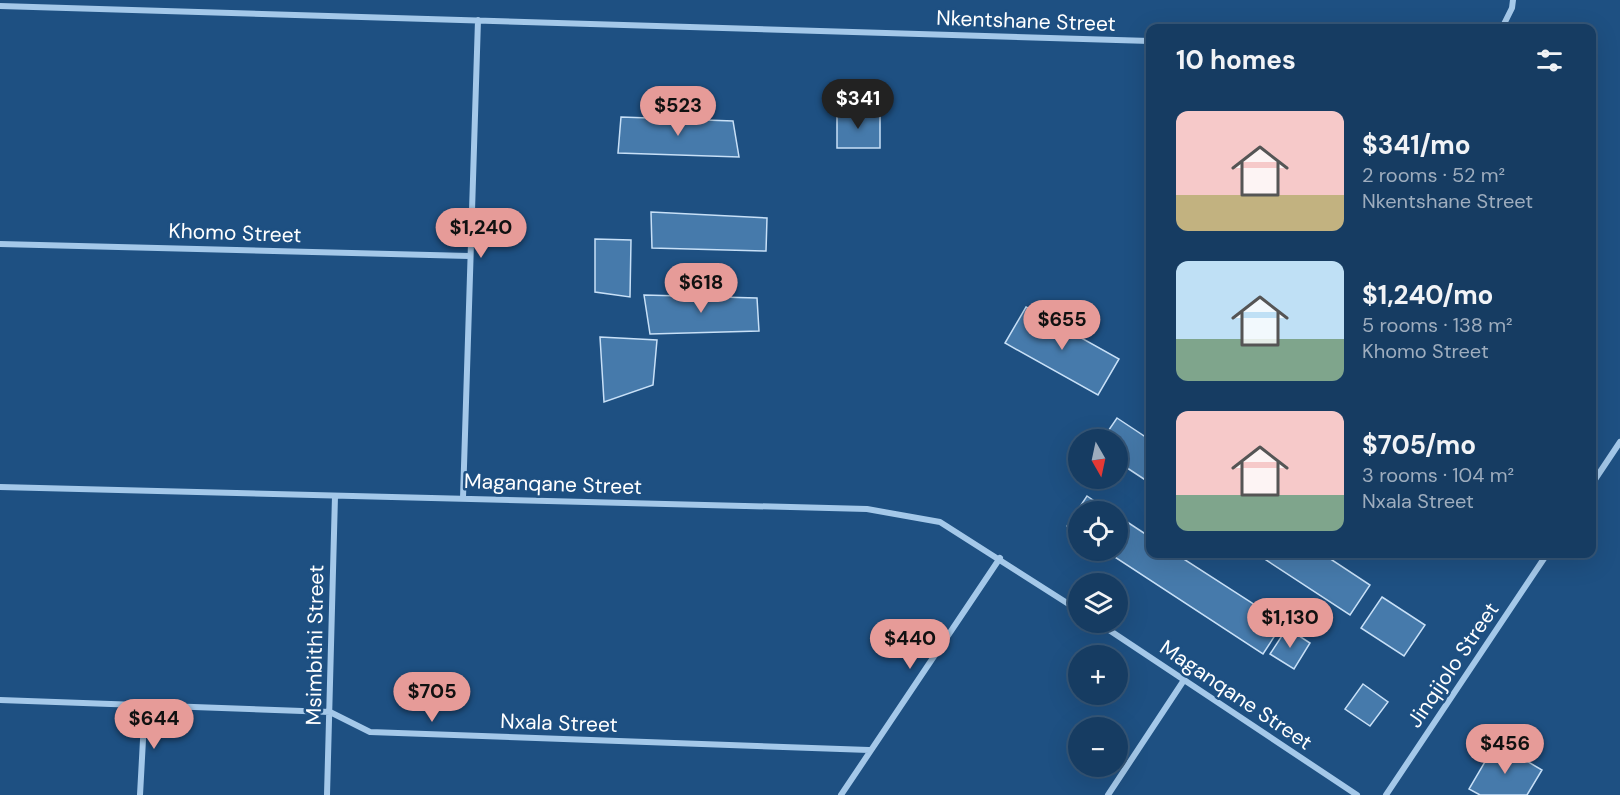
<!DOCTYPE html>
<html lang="en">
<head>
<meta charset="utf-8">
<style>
  :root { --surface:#163c62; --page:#1f4368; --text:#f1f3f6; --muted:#9eadbe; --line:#355677; --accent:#e69b98 }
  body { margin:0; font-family:"DM Sans",sans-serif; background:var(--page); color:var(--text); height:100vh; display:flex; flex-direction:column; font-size:22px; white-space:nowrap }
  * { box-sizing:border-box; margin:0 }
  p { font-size:20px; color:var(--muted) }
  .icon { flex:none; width:33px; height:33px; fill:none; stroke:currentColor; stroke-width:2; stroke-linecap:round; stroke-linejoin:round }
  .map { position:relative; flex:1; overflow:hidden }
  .details { position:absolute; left:1146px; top:24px; width:450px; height:534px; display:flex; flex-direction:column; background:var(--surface); border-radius:12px; box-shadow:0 6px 24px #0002,0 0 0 2px var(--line) }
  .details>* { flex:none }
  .needle { width:39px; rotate:171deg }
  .buttons { position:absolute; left:1068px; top:429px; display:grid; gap:12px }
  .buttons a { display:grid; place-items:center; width:60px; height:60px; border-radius:50%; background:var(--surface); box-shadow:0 6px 24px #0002,0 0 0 2px var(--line); font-size:30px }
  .price { position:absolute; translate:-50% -51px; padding:0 14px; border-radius:21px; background:var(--accent); color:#111; font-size:20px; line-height:39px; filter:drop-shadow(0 2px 3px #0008) }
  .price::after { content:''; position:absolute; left:50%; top:36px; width:18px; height:14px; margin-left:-9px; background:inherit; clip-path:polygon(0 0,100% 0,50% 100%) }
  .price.selected { background:#222; color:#fff }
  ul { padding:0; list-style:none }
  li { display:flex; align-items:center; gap:18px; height:150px; padding:0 30px }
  li span { display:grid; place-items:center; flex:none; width:168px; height:120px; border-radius:12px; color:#555 }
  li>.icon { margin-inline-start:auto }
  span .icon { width:72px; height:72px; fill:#fffc; stroke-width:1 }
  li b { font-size:26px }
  h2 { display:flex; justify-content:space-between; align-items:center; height:72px; padding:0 30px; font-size:26px }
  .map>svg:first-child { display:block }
  .building { fill:#467aab; stroke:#c8e0f7; stroke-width:1.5 }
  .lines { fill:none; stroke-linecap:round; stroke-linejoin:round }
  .minor { stroke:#a4c8e9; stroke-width:6 }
  .labels { text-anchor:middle; stroke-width:5; stroke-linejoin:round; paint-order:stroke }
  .street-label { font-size:21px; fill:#fff; stroke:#1e5082 }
</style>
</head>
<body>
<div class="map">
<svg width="1620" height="795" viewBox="0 0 1620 795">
  <rect width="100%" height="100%" fill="#1e5082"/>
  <path class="building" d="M 837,113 L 880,113 L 880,148 L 837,148 Z
    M 621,117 L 733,121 L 739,157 L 618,153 Z
    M 651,212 L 767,218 L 766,251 L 652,248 Z
    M 595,239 L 631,240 L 630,297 L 595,292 Z
    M 644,295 L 757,298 L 759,331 L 650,334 Z
    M 1026,307 L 1119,359 L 1098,395 L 1005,343 Z
    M 600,337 L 657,340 L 653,385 L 604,402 Z
    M 1117,418 L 1150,440 L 1150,483 L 1118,462 L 1118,440 L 1102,440 Z
    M 1087,496 L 1111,512 L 1078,512 L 1078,534 L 1067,526 Z
    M 1118,516 L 1150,537 L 1150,554 L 1176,554 L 1283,623 L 1263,654 L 1104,550 L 1118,550 Z
    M 1257,554 L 1323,554 L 1370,585 L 1350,615 Z
    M 1382,597 L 1425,625 L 1404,656 L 1361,628 Z
    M 1287,628 L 1310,643 L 1294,669 L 1270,654 Z
    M 1363,684 L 1388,702 L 1370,726 L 1345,709 Z
    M 1496,743 L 1542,770 L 1527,795 L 1480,795 L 1469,789 Z"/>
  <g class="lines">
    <path class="minor" d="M 0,6 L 1150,41
      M 1502,28 L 1512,8 L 1513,0
      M 0,244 L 469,256
      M 1592,484 L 1620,442
      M 0,487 L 867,509 L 940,522 L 1078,610
      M 463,498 L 478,20
      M 1097,622 L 1357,795
      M 0,700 L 330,712 L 370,732 L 869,750
      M 140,795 L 145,703
      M 327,795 L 335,496
      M 841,795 L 1000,558
      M 1108,795 L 1184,680
      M 1386,795 L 1547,554"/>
  </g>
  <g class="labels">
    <g class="street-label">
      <text transform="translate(1026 21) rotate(2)" y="7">Nkentshane Street</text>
      <text transform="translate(235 233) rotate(2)" y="7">Khomo Street</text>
      <text transform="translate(553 484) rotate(2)" y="7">Maganqane Street</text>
      <text transform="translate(315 645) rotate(-89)" y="7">Msimbithi Street</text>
      <text transform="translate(1453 665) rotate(-56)" y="7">Jinqijolo Street</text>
      <text transform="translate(1236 695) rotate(34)" y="7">Maganqane Street</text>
      <text transform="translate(559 723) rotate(2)" y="7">Nxala Street</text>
    </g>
  </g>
</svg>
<div class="buttons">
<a><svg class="needle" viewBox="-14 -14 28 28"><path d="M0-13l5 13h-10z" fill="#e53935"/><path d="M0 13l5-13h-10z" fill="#9eadbe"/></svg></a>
<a><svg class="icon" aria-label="locate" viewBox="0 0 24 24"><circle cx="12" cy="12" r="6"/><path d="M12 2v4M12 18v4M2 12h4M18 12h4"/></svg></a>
<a><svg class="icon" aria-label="layers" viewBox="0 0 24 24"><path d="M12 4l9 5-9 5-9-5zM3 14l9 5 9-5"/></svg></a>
<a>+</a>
<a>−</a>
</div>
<b class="price selected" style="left:858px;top:130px">$341</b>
<b class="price" style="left:678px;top:137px">$523</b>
<b class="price" style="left:481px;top:259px">$1,240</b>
<b class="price" style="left:701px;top:314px">$618</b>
<b class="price" style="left:1062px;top:351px">$655</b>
<b class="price" style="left:1290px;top:649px">$1,130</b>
<b class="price" style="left:910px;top:670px">$440</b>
<b class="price" style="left:432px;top:723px">$705</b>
<b class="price" style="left:154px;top:750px">$644</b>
<b class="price" style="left:1505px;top:775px">$456</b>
<section class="details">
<h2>10 homes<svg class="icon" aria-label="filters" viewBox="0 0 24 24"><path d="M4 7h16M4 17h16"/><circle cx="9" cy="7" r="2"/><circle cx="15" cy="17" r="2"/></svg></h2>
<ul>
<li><span style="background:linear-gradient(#f6c9c9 70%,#c2b280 0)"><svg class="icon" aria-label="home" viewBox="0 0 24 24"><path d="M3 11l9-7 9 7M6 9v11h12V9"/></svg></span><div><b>$341/mo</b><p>2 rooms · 52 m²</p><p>Nkentshane Street</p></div></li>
<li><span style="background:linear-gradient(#bfe0f5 65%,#7fa58c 0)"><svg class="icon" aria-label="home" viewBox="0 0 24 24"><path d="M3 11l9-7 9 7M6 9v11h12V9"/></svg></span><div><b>$1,240/mo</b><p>5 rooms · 138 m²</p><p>Khomo Street</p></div></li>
<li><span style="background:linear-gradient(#f6c9c9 70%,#7fa58c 0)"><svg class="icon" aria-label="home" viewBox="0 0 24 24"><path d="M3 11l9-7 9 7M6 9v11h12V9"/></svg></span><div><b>$705/mo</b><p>3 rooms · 104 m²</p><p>Nxala Street</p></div></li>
</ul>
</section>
</div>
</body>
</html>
